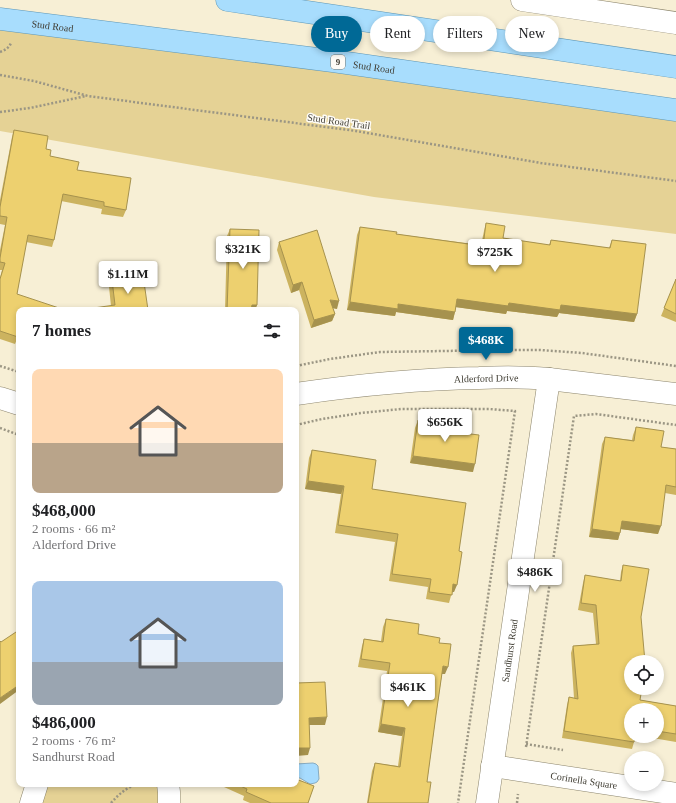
<!DOCTYPE html>
<html lang="en">
<head>
<meta charset="utf-8">
<style>
  :root { --surface:#fff; --page:#f2f2f2; --text:#202124; --muted:#757577; --accent:#006996 }
  body { margin:0; font-family:"Times New Roman",serif; background:var(--page); color:var(--text); height:100vh; display:flex; flex-direction:column; font-size:15px; white-space:nowrap }
  * { box-sizing:border-box; margin:0 }
  p { font-size:13px; color:var(--muted) }
  .icon { flex:none; width:22px; height:22px; fill:none; stroke:currentColor; stroke-width:2; stroke-linecap:round; stroke-linejoin:round }
  .map { position:relative; flex:1; overflow:hidden }
  .details { position:absolute; left:16px; top:307px; width:283px; height:480px; display:flex; flex-direction:column; background:var(--surface); border-radius:8px; box-shadow:0 2px 6px #0003 }
  .details>* { flex:none }
  .banner { position:absolute; left:311px; top:16px; width:305px; height:36px; display:flex; gap:8px }
  .tools { position:absolute; left:624px; top:655px; display:grid; gap:8px }
  .tools a { display:grid; place-items:center; width:40px; height:40px; border-radius:50%; background:var(--surface); box-shadow:0 2px 6px #0003; font-size:20px }
  .price { position:absolute; translate:-50% -34px; padding:0 9px; border-radius:4px; background:#fff; color:#222; font-size:13px; line-height:26px; filter:drop-shadow(0 1px 2px #0008) }
  .price::after { content:''; position:absolute; left:50%; top:24px; width:12px; height:9px; margin-left:-6px; background:inherit; clip-path:polygon(0 0,100% 0,50% 100%) }
  .price.current { background:var(--accent); color:#fff }
  ul { padding:0; list-style:none }
  li { display:grid; align-content:center; gap:8px; height:212px; padding:0 16px }
  li span { display:grid; place-items:center; height:124px; border-radius:8px; color:#555 }
  li>.icon { margin-inline-start:auto }
  span .icon { width:72px; height:72px; fill:#fffc; stroke-width:1 }
  li b { font-size:17px }
  h2 { display:flex; justify-content:space-between; align-items:center; height:48px; padding:0 16px; font-size:17px }
  .chip { padding:0 14px; border-radius:18px; background:var(--surface); box-shadow:0 2px 6px #0003; font-size:14px; line-height:36px }
  .chip.current { background:var(--accent); color:#fff }
  .map>svg:first-child { display:block }
  .green { fill:#e5d295 }
  .water { fill:#a6dbfe; stroke:#87abc1 }
  .lines { fill:none; stroke-linecap:round; stroke-linejoin:round }
  .street-casing { stroke:#8c856d; stroke-width:23 }
  .primary-casing { stroke:#5e96b5; stroke-width:23 }
  .path { stroke:#9b9684; stroke-width:2.5; stroke-dasharray:2 2; stroke-linecap:butt }
  .street { stroke:#fff; stroke-width:22 }
  .primary { stroke:#a8ddfd; stroke-width:22 }
  .wall { fill:#ccb35f }
  .shaded-wall { fill:#a6924e }
  .building { fill:#edd06f; stroke:#a6924e }
  .labels { text-anchor:middle; stroke-width:3; stroke-linejoin:round; paint-order:stroke }
  .shield { fill:#fefcf7; stroke:#78766d; stroke-width:1 }
  .shield-label { font-size:9px; font-weight:bold; fill:#3f3c32 }
  .street-label { font-size:10px; fill:#3f3c32; stroke:#fefcf7 }
</style>
</head>
<body>
<div class="map">
<svg width="676" height="803" viewBox="0 0 676 803">
  <rect width="100%" height="100%" fill="#f7efd5"/>
  <path class="green" d="M 0,19 L 676,114 L 676,234 L 374,197 L 0,131 Z
    M 37,784 L 168,784 L 169,803 L 31,803 Z"/>
  <path class="water" d="M 313,763 L 316,764 L 318,766 L 319,779 L 317,782 L 315,783 L 310,784 L 300,778 L 296,778 L 296,764 Z"/>
  <g class="lines">
    <defs>
      <g id="street">
        <path d="M 522,0 L 676,23"/>
        <path id="s1" d="M 296,394 C 357,385 418,379 479,378 C 502,377 526,377 549,379 L 676,394"/>
        <path d="M 0,398 L 19,404"/>
        <path id="s2" d="M 492,766 L 676,794"/>
        <path d="M 168,784 L 169,792 L 169,803"/>
        <path d="M 31,803 L 37,784"/>
        <path id="s3" d="M 487,803 L 549,379"/>
      </g>
      <g id="primary">
        <path d="M 227,0 L 676,67"/>
        <path id="s4" d="M 0,19 L 333,61 L 676,110"/>
      </g>
    </defs>
    <use href="#street" class="street-casing"/>
    <use href="#primary" class="primary-casing"/>
    <path class="path" d="M 0,52 C 5,50 9,48 11,43
      M 0,75 L 34,81 L 88,96 L 356,131 L 541,163 L 676,181
      M 0,112 L 30,108 L 86,96
      M 0,366 L 19,372
      M 296,366 L 330,359 L 380,352 L 506,350 L 540,350 L 582,353 L 676,366
      M 296,425 L 322,419 L 361,413 L 401,409 L 489,409 L 515,411 L 458,803
      M 0,428 L 19,435
      M 526,744 L 563,750
      M 526,747 L 574,416 L 596,414 L 676,425
      M 111,803 C 119,794 126,788 137,784
      M 517,803 L 518,794"/>
    <use href="#street" class="street"/>
    <use href="#primary" class="primary"/>
  </g>
  <path class="wall" d="M 14,130 L 46,149 L 50,156 L 77,170 L 126,210 L 123,217 L 101,214 L 102,209 L 61,201 L 54,240 L 52,247 L 26,242 L 17,294 L 19,310 L 19,340 L 17,339 L 15,344 L 0,339 L 0,278 L 2,270 L 0,270 L 0,250 L 5,225 L 0,224 L 0,200 L 12,137 Z
    M 486,223 L 503,238 L 549,245 L 551,240 L 609,248 L 612,240 L 637,314 L 634,322 L 559,313 L 557,317 L 507,311 L 506,314 L 456,307 L 453,320 L 396,312 L 395,316 L 347,310 L 357,235 L 360,227 L 396,234 L 481,245 L 484,231 Z
    M 230,229 L 257,305 L 255,310 L 225,310 L 227,236 Z
    M 279,242 L 337,309 L 333,308 L 335,314 L 332,321 L 311,328 L 299,290 L 291,293 L 277,250 Z
    M 676,279 L 676,322 L 661,316 Z
    M 112,280 L 148,310 L 111,306 L 109,287 Z
    M 418,420 L 455,432 L 473,472 L 410,463 L 415,428 Z
    M 636,427 L 661,447 L 676,449 L 676,495 L 665,493 L 658,534 L 621,529 L 620,533 L 618,540 L 589,537 L 602,444 L 605,437 L 632,440 L 633,435 Z
    M 312,450 L 372,489 L 459,551 L 454,592 L 452,592 L 449,603 L 426,599 L 428,587 L 389,581 L 395,542 L 335,533 L 341,494 L 305,489 L 309,458 Z
    M 623,565 L 641,617 L 640,700 L 676,706 L 676,742 L 641,736 L 657,736 L 657,710 L 631,710 L 634,742 L 632,749 L 562,738 L 567,705 L 569,697 L 574,698 L 571,653 L 573,646 L 596,644 L 593,613 L 578,610 L 583,583 L 585,575 L 620,581 L 621,572 Z
    M 386,619 L 418,634 L 439,643 L 445,674 L 442,674 L 436,715 L 427,782 L 428,803 L 367,803 L 372,771 L 375,763 L 398,766 L 402,736 L 378,732 L 387,671 L 358,667 L 362,646 L 364,639 L 381,641 L 383,627 Z
    M 225,784 L 296,784 L 314,786 L 308,803 L 250,803 L 243,800 L 244,796 L 224,787 Z"/>
  <path class="shaded-wall" d="M 302,282 L 299,290 L 291,293 L 293,285 Z
    M 457,299 L 509,303 L 561,305 L 637,314 L 634,322 L 559,313 L 557,317 L 507,311 L 506,314 L 455,307 Z
    M 330,300 L 339,301 L 337,309 L 328,307 Z
    M 350,302 L 398,304 L 455,312 L 453,320 L 396,312 L 395,316 L 347,310 Z
    M 252,305 L 257,305 L 255,310 L 250,310 Z
    M 335,314 L 332,321 L 311,328 L 314,320 Z
    M 413,456 L 475,464 L 473,472 L 410,463 Z
    M 308,481 L 344,486 L 341,494 L 305,489 Z
    M 622,521 L 661,526 L 658,534 L 620,529 Z
    M 592,529 L 620,533 L 618,540 L 589,537 Z
    M 453,584 L 457,585 L 454,592 L 451,592 Z
    M 443,666 L 448,667 L 445,674 L 440,674 Z
    M 19,685 L 19,690 L 0,704 L 0,698 Z
    M 327,717 L 325,725 L 306,725 L 309,718 Z
    M 381,724 L 405,728 L 402,736 L 378,732 Z
    M 296,748 L 310,748 L 308,755 L 296,756 Z"/>
  <path class="building" d="M 14,130 L 48,136 L 46,149 L 51,150 L 50,156 L 79,162 L 77,170 L 131,178 L 126,210 L 104,206 L 104,202 L 63,194 L 54,240 L 28,235 L 17,294 L 65,310 L 19,310 L 19,332 L 18,337 L 0,331 L 0,279 L 5,263 L 0,262 L 0,258 L 7,217 L 0,216 L 0,207 Z
    M 486,223 L 505,226 L 503,238 L 550,245 L 551,240 L 610,248 L 612,240 L 646,244 L 637,314 L 561,305 L 560,310 L 509,303 L 508,306 L 457,299 L 455,312 L 398,304 L 398,309 L 350,302 L 360,227 L 397,232 L 396,234 L 483,246 Z
    M 230,229 L 259,230 L 257,305 L 252,305 L 251,310 L 227,310 Z
    M 317,230 L 339,301 L 330,300 L 335,314 L 314,320 L 302,282 L 293,285 L 279,242 Z
    M 143,275 L 148,310 L 79,310 L 115,305 L 112,280 Z
    M 676,279 L 676,314 L 664,308 Z
    M 418,420 L 456,425 L 455,432 L 479,435 L 475,464 L 413,456 Z
    M 636,427 L 664,431 L 661,447 L 676,449 L 676,487 L 666,485 L 661,526 L 622,521 L 620,533 L 592,529 L 605,437 L 634,441 Z
    M 312,450 L 376,460 L 372,489 L 466,503 L 459,551 L 462,552 L 457,585 L 453,584 L 452,595 L 429,592 L 431,579 L 392,574 L 398,534 L 338,525 L 344,486 L 308,481 Z
    M 623,565 L 649,569 L 641,617 L 645,662 L 631,662 L 631,688 L 642,688 L 640,700 L 676,706 L 676,734 L 657,731 L 657,710 L 631,710 L 631,736 L 635,736 L 634,742 L 564,731 L 569,697 L 578,699 L 573,646 L 599,644 L 596,605 L 581,603 L 585,575 L 621,581 Z
    M 386,619 L 419,624 L 418,634 L 440,638 L 439,643 L 451,644 L 448,667 L 443,666 L 436,715 L 427,782 L 431,782 L 428,803 L 368,803 L 375,763 L 400,767 L 405,728 L 381,724 L 390,663 L 361,659 L 364,639 L 383,642 Z
    M 19,630 L 19,685 L 0,698 L 0,641 L 1,642 Z
    M 325,682 L 327,717 L 309,718 L 310,748 L 296,748 L 296,683 Z
    M 296,779 L 314,786 L 308,803 L 271,803 L 246,792 L 247,789 L 236,784 L 296,784 Z"/>
  <g class="labels">
    <rect class="shield" x="331" y="55" width="14" height="14" rx="3"/>
    <g class="shield-label">
      <text x="338" y="65">9</text>
    </g>
    <g class="street-label">
      <text dy="4" stroke="none"><textPath href="#s4" startOffset="53">Stud Road</textPath></text>
      <text dy="4" stroke="none"><textPath href="#s4" startOffset="377">Stud Road</textPath></text>
      <text transform="translate(339 121) rotate(8)" y="4">Stud Road Trail</text>
      <text dy="4" stroke="none"><textPath href="#s1" startOffset="191">Alderford Drive</textPath></text>
      <text dy="4" stroke="none"><textPath href="#s3" startOffset="154">Sandhurst Road</textPath></text>
      <text dy="4" stroke="none"><textPath href="#s2" startOffset="93">Corinella Square</textPath></text>
    </g>
  </g>
</svg>
<div class="tools">
<a><svg class="icon" aria-label="locate" viewBox="0 0 24 24"><circle cx="12" cy="12" r="6"/><path d="M12 2v4M12 18v4M2 12h4M18 12h4"/></svg></a>
<a>+</a>
<a>−</a>
</div>
<b class="price" style="left:243px;top:270px">$321K</b>
<b class="price" style="left:495px;top:273px">$725K</b>
<b class="price" style="left:128px;top:295px">$1.11M</b>
<b class="price current" style="left:486px;top:361px">$468K</b>
<b class="price" style="left:445px;top:443px">$656K</b>
<b class="price" style="left:535px;top:593px">$486K</b>
<b class="price" style="left:408px;top:708px">$461K</b>
<div class="banner">
<a class="chip current">Buy</a>
<a class="chip">Rent</a>
<a class="chip">Filters</a>
<a class="chip">New</a>
</div>
<section class="details">
<h2>7 homes<svg class="icon" aria-label="filters" viewBox="0 0 24 24"><path d="M4 7h16M4 17h16"/><circle cx="9" cy="7" r="2"/><circle cx="15" cy="17" r="2"/></svg></h2>
<ul>
<li><span style="background:linear-gradient(#ffd9b3 60%,#b9a48a 0)"><svg class="icon" aria-label="home" viewBox="0 0 24 24"><path d="M3 11l9-7 9 7M6 9v11h12V9"/></svg></span><div><b>$468,000</b><p>2 rooms · 66 m²</p><p>Alderford Drive</p></div></li>
<li><span style="background:linear-gradient(#a9c7e8 65%,#9aa5b1 0)"><svg class="icon" aria-label="home" viewBox="0 0 24 24"><path d="M3 11l9-7 9 7M6 9v11h12V9"/></svg></span><div><b>$486,000</b><p>2 rooms · 76 m²</p><p>Sandhurst Road</p></div></li>
</ul>
</section>
</div>
</body>
</html>
